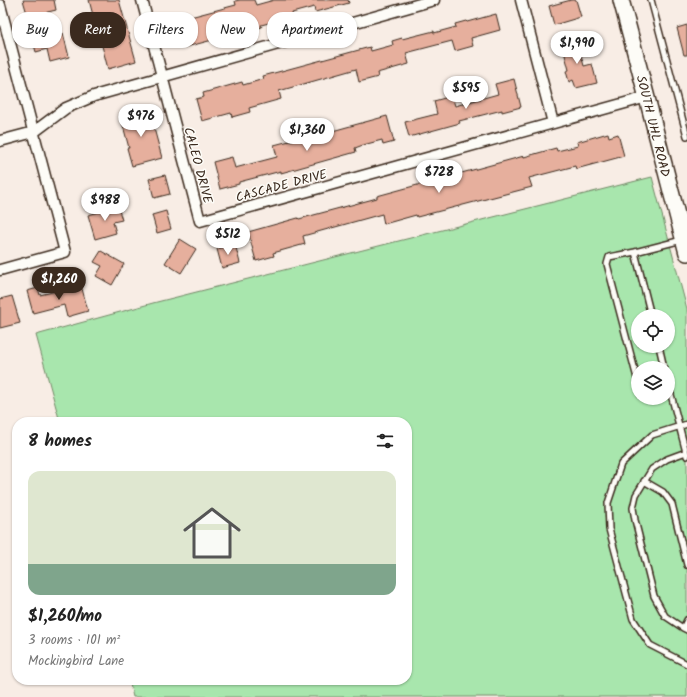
<!DOCTYPE html>
<html lang="en">
<head>
<meta charset="utf-8">
<style>
  :root { --surface:#fff; --page:#f6f6f6; --text:#222; --muted:#767676; --line:#e0e0e0; --accent:#3b2a1e }
  body { margin:0; font-family:Kalam,sans-serif; background:var(--page); color:var(--text); height:100vh; display:flex; flex-direction:column; font-size:15px; white-space:nowrap }
  * { box-sizing:border-box; margin:0 }
  p { font-size:13px; color:var(--muted) }
  .icon { flex:none; width:22px; height:22px; fill:none; stroke:currentColor; stroke-width:2; stroke-linecap:round; stroke-linejoin:round }
  .map { position:relative; flex:1; overflow:hidden }
  .panel { position:absolute; left:12px; top:417px; width:400px; height:268px; display:flex; flex-direction:column; background:var(--surface); border-radius:16px; box-shadow:0 1px 3px #0004 }
  .panel>* { flex:none }
  .banner { position:absolute; left:12px; top:12px; width:400px; height:36px; display:flex; gap:8px }
  .fabs { position:absolute; left:631px; top:309px; display:grid; gap:8px }
  .fabs a { display:grid; place-items:center; width:44px; height:44px; border-radius:50%; background:var(--surface); box-shadow:0 1px 3px #0004; font-size:20px }
  .price { position:absolute; translate:-50% -34px; padding:0 9px; border-radius:14px; background:#fff; color:#222; font-size:13px; line-height:26px; filter:drop-shadow(0 1px 2px #0008) }
  .price::after { content:''; position:absolute; left:50%; top:24px; width:12px; height:9px; margin-left:-6px; background:inherit; clip-path:polygon(0 0,100% 0,50% 100%) }
  .price.on { background:var(--accent); color:#fff }
  ul { padding:0; list-style:none }
  li { display:grid; align-content:center; gap:8px; height:212px; padding:0 16px }
  li+li { border-top:1px solid var(--line) }
  li span { display:grid; place-items:center; height:124px; border-radius:12px; color:#555 }
  li>.icon { margin-inline-start:auto }
  span .icon { width:72px; height:72px; fill:#fffc; stroke-width:1 }
  li b { font-size:17px }
  h2 { display:flex; justify-content:space-between; align-items:center; height:48px; padding:0 16px; font-size:17px }
  .pill { padding:0 14px; border-radius:16px; background:var(--surface); box-shadow:0 1px 3px #0004; font-size:14px; line-height:36px }
  .pill.on { background:var(--accent); color:#fff }
  .map>svg:first-child { display:block }
  .green { fill:#a8e6ad; stroke:#728866; fill-rule:evenodd }
  .building { fill:#e6af9d; stroke:#3b2a1e }
  .lines { fill:none; stroke-linecap:round; stroke-linejoin:round }
  .lane-casing { stroke:#3b2a1e; stroke-width:8 }
  .street-casing { stroke:#3b2a1e; stroke-width:13 }
  .secondary-casing { stroke:#3b2a1e; stroke-width:18 }
  .lane { stroke:#fdfcf7; stroke-width:5 }
  .street { stroke:#fdfcf7; stroke-width:10 }
  .secondary { stroke:#fdfcf7; stroke-width:15 }
  .labels { text-anchor:middle; stroke-width:3; stroke-linejoin:round; paint-order:stroke }
  .street-label { font-size:13px; fill:#3b2a1e; stroke:#fdfcf7 }
</style>
</head>
<body>
<div class="map">
<svg width="687" height="697" viewBox="0 0 687 697">
  <rect width="100%" height="100%" fill="#f8ede5"/>
  <filter id="ink" filterUnits="userSpaceOnUse"><feTurbulence type="fractalNoise" baseFrequency=".025" numOctaves="2"/><feDisplacementMap in="SourceGraphic" scale="8" xChannelSelector="R" yChannelSelector="G"/><feConvolveMatrix kernelMatrix="1 2 1 2 8 2 1 2 1" color-interpolation-filters="sRGB"/></filter>
  <g filter="url(#ink)">
    <path class="green" d="M 652,177 L 687,309 L 687,697 L 133,697 L 129,680 L 407,680 L 407,422 L 60,422 L 36,335 L 153,303 ZM 638,316 L 668,316 L 668,346 L 638,346 ZM 638,368 L 668,368 L 668,398 L 638,398 Z"/>
    <path class="building" d="M 23,0 L 54,0 L 56,10 L 28,17 Z
      M 89,0 L 119,0 L 136,61 L 108,69 L 100,38 L 97,39 L 92,20 L 94,19 Z
      M 240,0 L 254,0 L 256,5 L 274,0 L 348,0 L 349,3 L 315,12 L 314,7 L 292,13 L 293,17 L 261,25 L 262,27 L 182,48 L 175,21 L 236,5 L 235,1 Z
      M 571,0 L 576,0 L 581,17 L 554,25 L 549,6 Z
      M 496,14 L 500,30 L 471,38 L 473,46 L 455,51 L 452,41 L 406,53 L 409,64 L 377,73 L 378,77 L 359,82 L 356,69 L 279,91 L 281,99 L 249,108 L 250,112 L 232,117 L 231,113 L 202,121 L 196,99 L 204,97 L 203,93 L 242,82 L 243,85 L 264,79 L 263,76 L 370,47 L 371,51 L 393,45 L 392,41 L 402,38 L 402,39 L 434,31 L 434,33 L 456,27 L 455,24 L 466,21 L 467,22 Z
      M 687,25 L 687,55 L 684,55 L 677,28 Z
      M 63,33 L 69,57 L 50,62 L 47,49 L 36,52 L 33,41 Z
      M 576,36 L 584,66 L 592,64 L 597,83 L 576,88 L 573,80 L 569,82 L 566,71 L 569,70 L 561,40 Z
      M 514,79 L 521,107 L 502,112 L 502,110 L 459,121 L 460,123 L 409,137 L 405,122 L 437,114 L 434,101 L 452,96 L 455,106 L 498,94 L 495,84 Z
      M 149,110 L 162,158 L 132,166 L 127,148 L 129,148 L 121,118 Z
      M 387,116 L 394,142 L 383,145 L 382,140 L 363,145 L 355,148 L 356,152 L 281,173 L 281,171 L 239,182 L 239,184 L 220,189 L 213,162 L 232,157 L 235,168 L 277,157 L 274,145 L 324,132 L 325,133 Z
      M 608,133 L 609,137 L 618,134 L 624,156 L 576,169 L 575,166 L 529,178 L 532,187 L 417,217 L 416,215 L 384,224 L 382,214 L 303,236 L 305,244 L 273,253 L 274,256 L 256,261 L 248,232 L 298,218 L 299,219 L 377,198 L 377,196 L 524,156 L 524,157 L 556,148 L 557,151 L 578,146 L 577,142 Z
      M 165,175 L 170,194 L 154,198 L 149,179 Z
      M 118,207 L 122,220 L 113,222 L 116,233 L 95,239 L 88,215 Z
      M 166,211 L 171,229 L 157,233 L 152,215 Z
      M 180,239 L 196,249 L 181,273 L 165,263 Z
      M 235,244 L 240,263 L 222,268 L 217,249 Z
      M 101,251 L 124,264 L 112,285 L 96,276 L 102,266 L 94,262 Z
      M 81,285 L 88,311 L 67,317 L 64,305 L 33,313 L 27,291 L 38,288 L 40,295 Z
      M 12,296 L 20,323 L 0,328 L 0,299 Z"/>
    <g class="lines">
      <defs>
        <path id="lane" d="M 651,0 L 687,136
          M 635,252 L 609,257 L 607,264 L 638,382
          M 651,316 L 635,252 L 682,240
          M 659,346 L 664,368
          M 668,383 L 687,456
          M 687,424 L 652,435 L 621,464 L 608,503 L 609,529 L 633,619 L 650,645 L 687,664
          M 686,452 L 667,459 L 652,469 L 636,495 L 633,508 L 635,520 L 654,596 L 665,616 L 683,628 L 687,630
          M 644,481 L 663,492 L 672,504 L 687,565
          M 683,628 L 687,620"/>
        <path id="street" d="M 142,0 L 200,221 L 647,97
          M 521,0 L 553,123
          M 0,5 L 65,252 L 0,270
          M 0,141 L 34,132 L 66,108 L 94,96 L 434,0"/>
        <path id="secondary" d="M 621,0 C 644,84 665,169 687,253"/>
      </defs>
      <use href="#lane" class="lane-casing"/>
      <use href="#street" class="street-casing"/>
      <use href="#secondary" class="secondary-casing"/>
      <use href="#lane" class="lane"/>
      <use href="#street" class="street"/>
      <use href="#secondary" class="secondary"/>
    </g>
  </g>
  <g class="labels">
    <g class="street-label">
      <text transform="translate(654 126) rotate(76)" y="5">SOUTH UHL ROAD</text>
      <text transform="translate(199 165) rotate(75)" y="5">CALEO DRIVE</text>
      <text transform="translate(281 185) rotate(-15)" y="5">CASCADE DRIVE</text>
    </g>
  </g>
</svg>
<div class="fabs">
<a><svg class="icon" aria-label="locate" viewBox="0 0 24 24"><circle cx="12" cy="12" r="6"/><path d="M12 2v4M12 18v4M2 12h4M18 12h4"/></svg></a>
<a><svg class="icon" aria-label="layers" viewBox="0 0 24 24"><path d="M12 4l9 5-9 5-9-5zM3 14l9 5 9-5"/></svg></a>
</div>
<b class="price" style="left:577px;top:65px">$1,990</b>
<b class="price" style="left:466px;top:110px">$595</b>
<b class="price" style="left:141px;top:138px">$976</b>
<b class="price" style="left:307px;top:152px">$1,360</b>
<b class="price" style="left:439px;top:194px">$728</b>
<b class="price" style="left:105px;top:222px">$988</b>
<b class="price" style="left:228px;top:256px">$512</b>
<b class="price on" style="left:59px;top:301px">$1,260</b>
<div class="banner">
<a class="pill">Buy</a>
<a class="pill on">Rent</a>
<a class="pill">Filters</a>
<a class="pill">New</a>
<a class="pill">Apartment</a>
</div>
<section class="panel">
<h2>8 homes<svg class="icon" aria-label="filters" viewBox="0 0 24 24"><path d="M4 7h16M4 17h16"/><circle cx="9" cy="7" r="2"/><circle cx="15" cy="17" r="2"/></svg></h2>
<ul>
<li><span style="background:linear-gradient(#dfe7d0 75%,#7fa58c 0)"><svg class="icon" aria-label="home" viewBox="0 0 24 24"><path d="M3 11l9-7 9 7M6 9v11h12V9"/></svg></span><div><b>$1,260/mo</b><p>3 rooms · 101 m²</p><p>Mockingbird Lane</p></div></li>
</ul>
</section>
</div>
</body>
</html>
